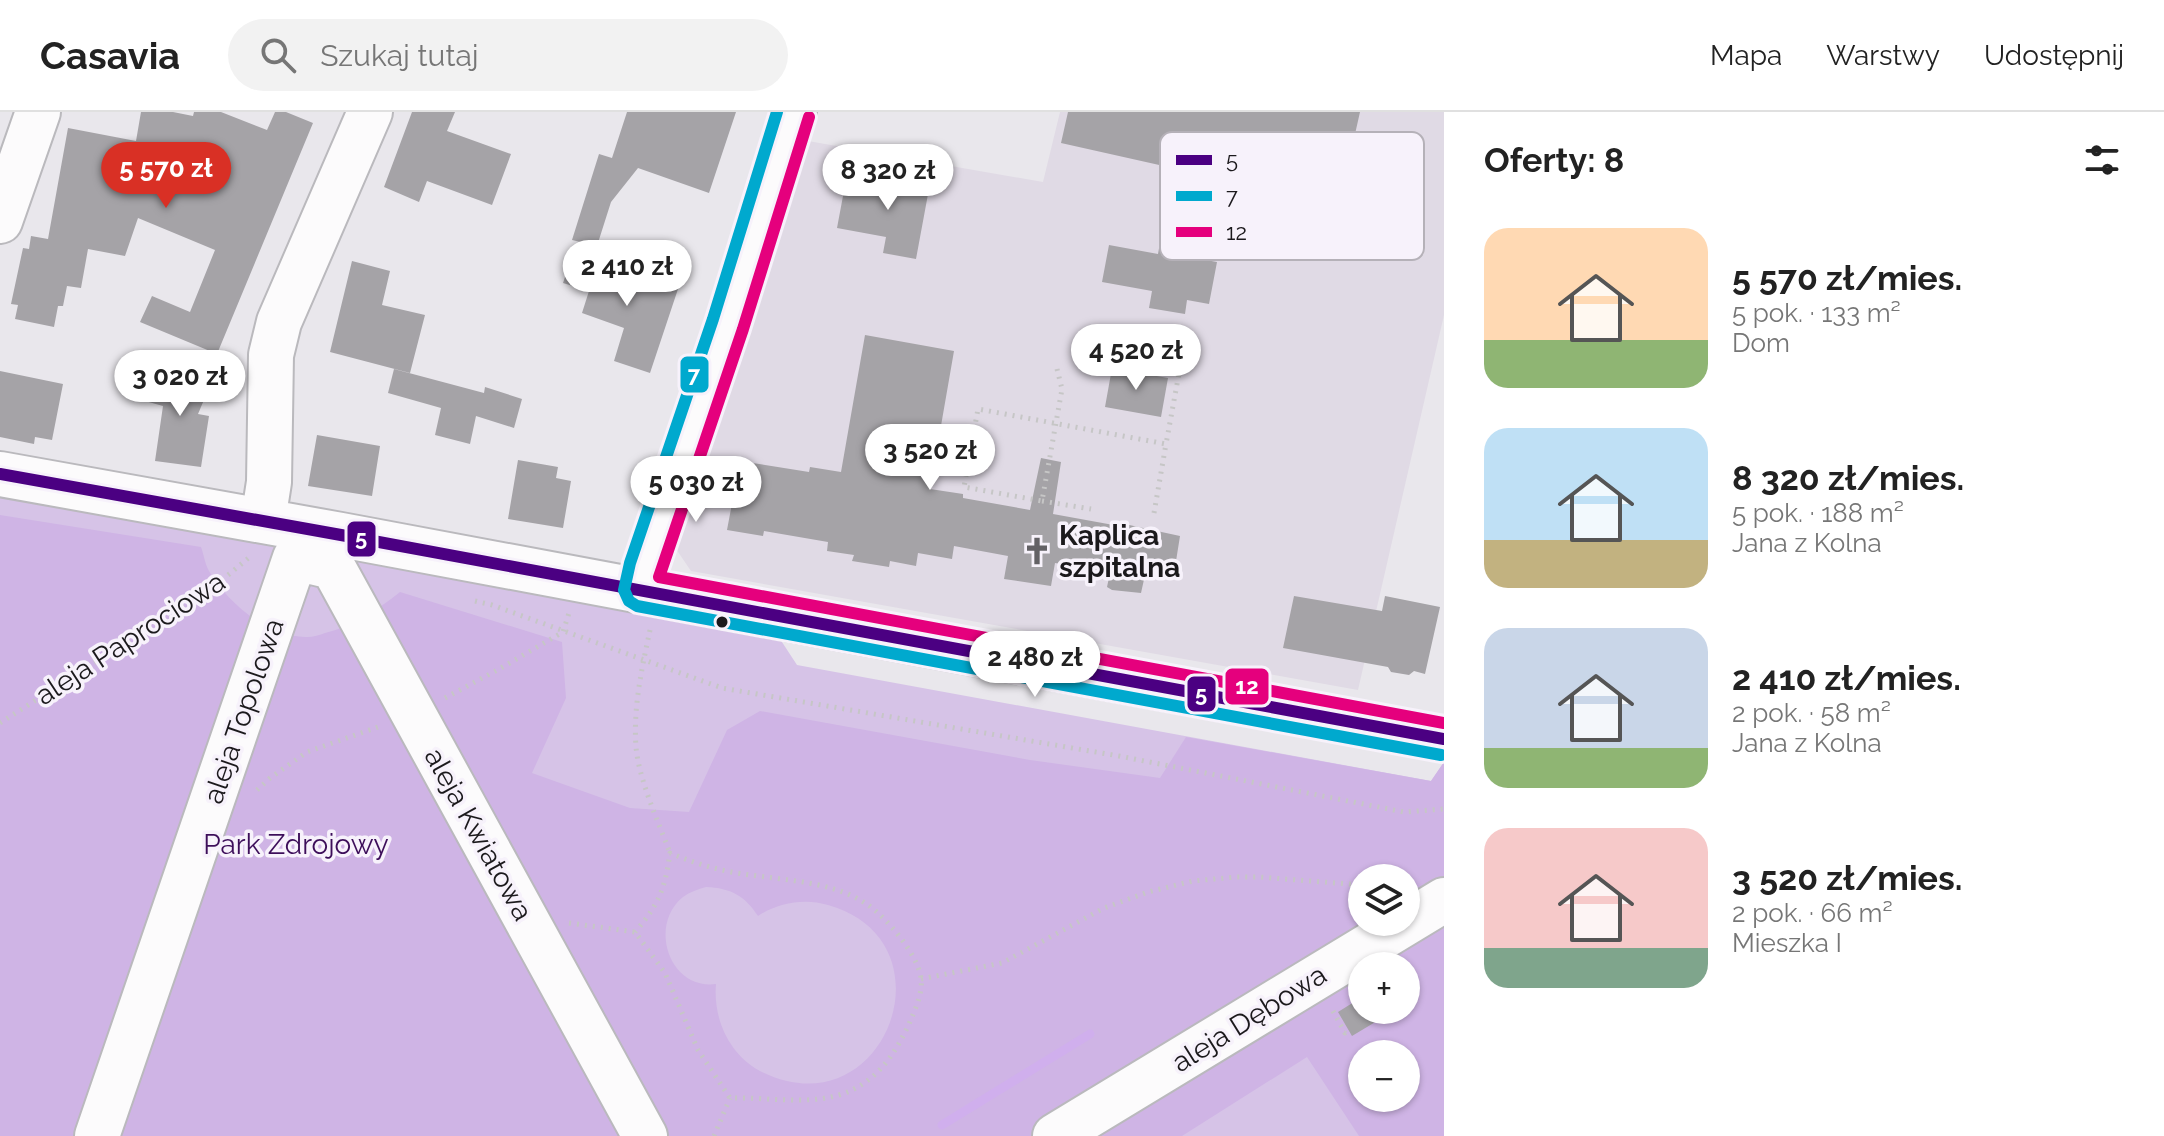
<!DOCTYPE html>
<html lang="pl">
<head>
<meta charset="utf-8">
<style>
  :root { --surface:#fff; --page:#f2f2f2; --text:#222; --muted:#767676; --line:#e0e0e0; --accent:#d93025 }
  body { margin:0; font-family:Raleway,sans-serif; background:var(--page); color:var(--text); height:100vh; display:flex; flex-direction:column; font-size:30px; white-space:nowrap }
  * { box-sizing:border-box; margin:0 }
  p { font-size:26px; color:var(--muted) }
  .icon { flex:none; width:44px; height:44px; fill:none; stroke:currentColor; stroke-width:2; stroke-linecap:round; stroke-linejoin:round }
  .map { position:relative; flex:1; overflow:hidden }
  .drawer { display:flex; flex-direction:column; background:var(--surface); width:720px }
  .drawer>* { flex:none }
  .controls { position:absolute; left:1348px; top:752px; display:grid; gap:16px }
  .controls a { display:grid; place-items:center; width:72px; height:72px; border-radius:50%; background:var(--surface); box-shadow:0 2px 6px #0004; font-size:40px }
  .price { position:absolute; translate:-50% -68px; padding:0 18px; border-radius:28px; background:#fff; color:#222; font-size:26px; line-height:52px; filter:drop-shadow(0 2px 4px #0008) }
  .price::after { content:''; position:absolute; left:50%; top:48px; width:24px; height:18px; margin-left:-12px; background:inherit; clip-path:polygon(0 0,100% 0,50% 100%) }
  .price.selected { background:var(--accent); color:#fff }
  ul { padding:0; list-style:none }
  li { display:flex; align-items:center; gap:24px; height:200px; padding:0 40px }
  li span { display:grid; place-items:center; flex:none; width:224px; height:160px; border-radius:24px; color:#555 }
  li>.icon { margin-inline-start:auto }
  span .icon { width:96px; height:96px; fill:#fffc; stroke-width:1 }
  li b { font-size:34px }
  h2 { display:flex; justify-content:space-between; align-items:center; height:96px; padding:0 40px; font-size:34px }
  header { display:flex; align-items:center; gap:48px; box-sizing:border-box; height:112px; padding:0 40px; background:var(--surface); border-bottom:2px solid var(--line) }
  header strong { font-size:38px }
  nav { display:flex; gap:44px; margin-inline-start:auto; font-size:28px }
  .search { width:560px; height:72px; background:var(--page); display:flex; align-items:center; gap:20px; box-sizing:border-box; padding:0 28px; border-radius:44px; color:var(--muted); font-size:30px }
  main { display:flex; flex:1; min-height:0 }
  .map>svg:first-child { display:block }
  .built { fill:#e0dae5 }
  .green { fill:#d6c3e7; fill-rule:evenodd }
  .forest { fill:#cfb4e5; fill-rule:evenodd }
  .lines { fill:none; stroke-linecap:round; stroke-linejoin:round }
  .stream { stroke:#d0afed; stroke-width:9 }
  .building { fill:#a5a3a7 }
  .minor-casing { stroke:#bab9bd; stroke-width:48 }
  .path { stroke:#c6c6c6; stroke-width:5; stroke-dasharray:2 6; stroke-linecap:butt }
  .minor { stroke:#fcfbfc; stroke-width:44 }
  .bus-1-casing { stroke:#f7f2fb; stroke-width:18 }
  .bus-2-casing { stroke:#f7f2fb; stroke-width:18 }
  .bus-3-casing { stroke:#f7f2fb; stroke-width:18 }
  .bus-1 { stroke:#4b0082; stroke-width:12 }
  .bus-2 { stroke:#00a9ce; stroke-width:12 }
  .bus-3 { stroke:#e5007d; stroke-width:12 }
  .bus-dot { fill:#1b191c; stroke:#f7f2fb; stroke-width:3 }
  .labels { text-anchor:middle; stroke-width:7; stroke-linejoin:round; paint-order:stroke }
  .poi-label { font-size:28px; font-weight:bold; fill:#1b191c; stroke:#f7f2fb; text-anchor:start }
  .street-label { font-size:28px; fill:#1b191c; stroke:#f7f2fb }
  .park-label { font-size:28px; fill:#3d0e5a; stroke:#f7f2fb }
  .key { fill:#f7f2fb; stroke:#b5b1b8; stroke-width:2 }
  .key-label { font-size:22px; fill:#1b191c }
  .line-badge { stroke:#f7f2fb; stroke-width:3 }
  .badge-label { font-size:22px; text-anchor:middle; font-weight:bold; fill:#fff }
</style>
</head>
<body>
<header>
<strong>Casavia</strong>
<div class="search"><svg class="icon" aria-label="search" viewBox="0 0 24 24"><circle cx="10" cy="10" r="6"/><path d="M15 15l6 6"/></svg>Szukaj tutaj</div>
<nav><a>Mapa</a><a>Warstwy</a><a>Udostępnij</a></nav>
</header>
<main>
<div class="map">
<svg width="1444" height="1024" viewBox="0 0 1444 1024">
  <rect width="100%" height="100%" fill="#e9e7ec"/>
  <path class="built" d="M 1060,0 L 1444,0 L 1444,203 L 1358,578 L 691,459 L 674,434 L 808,29 L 1043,70 Z"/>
  <path class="green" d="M 0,378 L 780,527 L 797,553 L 1431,669 L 1444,650 L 1444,1024 L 0,1024 ZM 1362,766 L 1406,766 L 1406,810 L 1362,810 ZM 1362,854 L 1406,854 L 1406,898 L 1362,898 ZM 1362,942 L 1406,942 L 1406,986 L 1362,986 Z"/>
  <path class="forest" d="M 0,403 L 201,435 C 204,443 205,452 209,459 C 228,491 268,526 307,525 C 313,525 320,523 325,521 C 354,514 377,498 400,480 L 562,530 L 566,586 L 532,661 L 630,696 L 689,700 L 727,618 L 760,599 L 1030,648 L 1160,666 L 1186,625 L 1431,669 L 1444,650 L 1444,1024 L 1359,1024 L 1307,945 L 1182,1024 L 0,1024 ZM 1362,766 L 1406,766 L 1406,810 L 1362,810 ZM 706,775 C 731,776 745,784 758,804 C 778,790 806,786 828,793 C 957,829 884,1022 760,959 C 729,942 713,907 716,872 C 669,878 648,813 683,785 C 690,780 698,777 706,775 ZM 1362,854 L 1406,854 L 1406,898 L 1362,898 ZM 1362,942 L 1406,942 L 1406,986 L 1362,986 Z"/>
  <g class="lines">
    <path class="stream" d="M 942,1013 L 1090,922"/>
  </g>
  <path class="building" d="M 141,0 L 173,0 L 193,4 L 194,0 L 221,0 L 267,18 L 275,0 L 286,0 L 313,11 L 217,242 L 140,210 L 152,184 L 190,200 L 215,138 L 138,106 L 125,144 L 88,137 L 81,176 L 67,174 L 63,194 L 58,194 L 54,215 L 15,207 L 18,193 L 11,192 L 23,136 L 29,137 L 31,124 L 48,127 L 68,16 L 136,29 Z
    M 412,0 L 455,0 L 447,19 L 511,42 L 492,93 L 427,69 L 419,90 L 384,75 Z
    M 627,0 L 736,0 L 709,81 L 638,56 L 611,90 L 597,134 L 572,128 L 599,42 L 612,46 Z
    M 1068,0 L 1360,0 L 1339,93 L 1309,87 L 1306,100 L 1272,92 L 1275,79 L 1061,31 Z
    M 898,60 L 931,66 L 916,147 L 883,141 L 886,125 L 837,116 L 846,68 L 895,77 Z
    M 1161,125 L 1197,132 L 1195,146 L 1217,150 L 1209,192 L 1187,188 L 1185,202 L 1149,196 L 1152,179 L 1102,170 L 1109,133 L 1158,142 Z
    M 572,144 L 639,169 L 643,159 L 680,171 L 650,261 L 614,249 L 624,216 L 582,201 L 589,179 L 563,171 Z
    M 352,149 L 390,159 L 382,193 L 425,203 L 410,261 L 330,240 Z
    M 865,223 L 954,239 L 930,377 L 963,382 L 963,386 L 1030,398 L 1041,346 L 1061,350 L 1053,402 L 1119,414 L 1120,411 L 1180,424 L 1173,468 L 1145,463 L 1141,481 L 1112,478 L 1107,475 L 1110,461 L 1055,451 L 1051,474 L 1004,467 L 1008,444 L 954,434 L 952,447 L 918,441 L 916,454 L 890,449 L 889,455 L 852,449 L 854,443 L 827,439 L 828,430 L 764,419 L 763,424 L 727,418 L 740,349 L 809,360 L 810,355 L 841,360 Z
    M 1112,256 L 1168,266 L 1161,305 L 1105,295 Z
    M 394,257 L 484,281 L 485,275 L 522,287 L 514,316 L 476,304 L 470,332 L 435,323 L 441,296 L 388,281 Z
    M 0,259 L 63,272 L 52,328 L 35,325 L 34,332 L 0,325 Z
    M 157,260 L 212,269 L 198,302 L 209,304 L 201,355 L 155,349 L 163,294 L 145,289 Z
    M 317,323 L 380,334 L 372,384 L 308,374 Z
    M 518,348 L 558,355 L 556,366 L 571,369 L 563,416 L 508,407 Z
    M 1294,484 L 1382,499 L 1385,484 L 1440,495 L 1425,562 L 1414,559 L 1409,563 L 1391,560 L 1388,555 L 1283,536 Z
    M 1362,885 L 1362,898 L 1370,898 L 1377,909 L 1352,924 L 1338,900 Z"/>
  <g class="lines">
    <defs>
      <path id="minor" d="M 0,109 L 38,0
        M 0,362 L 341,423 L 978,542 L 1444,627
        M 263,409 L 269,370 L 271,243 L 279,210 L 370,0
        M 640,478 L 645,456 L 728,212 L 794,0
        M 97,1024 L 295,446 L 333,455 L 645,1024
        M 1055,1024 L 1444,788"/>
    </defs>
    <use href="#minor" class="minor-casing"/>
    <path class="path" d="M 1057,257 L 1062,277 L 1042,389 L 964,375 L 978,297 L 1166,332 L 1180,256
      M 1042,389 L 1091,397
      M 1154,401 L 1166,332
      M 475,489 L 492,493 L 722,576 L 1119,644 L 1404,700 L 1444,697
      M 650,518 C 642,556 633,595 636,635 C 639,668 658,709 670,741
      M 445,586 L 501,556 L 563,520 L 569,501
      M 0,611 L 216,473 L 251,444
      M 257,678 L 270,666 L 307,640 L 378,615
      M 569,811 L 635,820 L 665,861 L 698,938 L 730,986 C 766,985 805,993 839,983 C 875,972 894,944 909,912 C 915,898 923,881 921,866 C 918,843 887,806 868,793 C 828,765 768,769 722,758 C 704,754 687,748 670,741 C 665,777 659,792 635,820
      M 921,867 L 1002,851 L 1104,796 L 1148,780 L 1193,769 L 1236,765 L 1259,765 L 1362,773
      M 1333,899 L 1345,921 L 1349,919
      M 1374,904 L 1378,902 L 1375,898
      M 714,1024 L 730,986"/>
    <use href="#minor" class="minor"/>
    <defs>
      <path id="bus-1" d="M 0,362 L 341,423 L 1444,627"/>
      <path id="bus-2" d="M 777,0 L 713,207 L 630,451 L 624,478 L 629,489 L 637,494 L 1441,643"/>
      <path id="bus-3" d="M 809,5 L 743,217 L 659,465 L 1444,611"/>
    </defs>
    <use href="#bus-1" class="bus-1-casing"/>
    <use href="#bus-2" class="bus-2-casing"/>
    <use href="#bus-3" class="bus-3-casing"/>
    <use href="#bus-1" class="bus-1"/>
    <use href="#bus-2" class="bus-2"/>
    <use href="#bus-3" class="bus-3"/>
  </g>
  <defs>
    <symbol id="church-bare" viewBox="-9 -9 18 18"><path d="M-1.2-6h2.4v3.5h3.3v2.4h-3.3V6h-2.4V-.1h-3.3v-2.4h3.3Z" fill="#636165" stroke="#f7f2fb" stroke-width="2.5" paint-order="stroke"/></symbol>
  </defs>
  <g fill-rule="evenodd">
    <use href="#church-bare" x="1017" y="419" width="40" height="40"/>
  </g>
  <circle class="bus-dot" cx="722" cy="510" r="7"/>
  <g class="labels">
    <g class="poi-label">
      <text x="1059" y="433">Kaplica<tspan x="1059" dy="32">szpitalna</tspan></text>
    </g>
    <g class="street-label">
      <text transform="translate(130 526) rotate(-33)" y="10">aleja Paprociowa</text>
      <text transform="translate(243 599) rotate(-71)" y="10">aleja Topolowa</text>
      <text transform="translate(479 722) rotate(61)" y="10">aleja Kwiatowa</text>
      <text transform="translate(1249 906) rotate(-32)" y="10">aleja Dębowa</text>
    </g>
    <g class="park-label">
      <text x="296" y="742">Park Zdrojowy</text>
    </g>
  </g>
  <rect x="1160" y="20" width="264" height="128" rx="12" class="key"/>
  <rect x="1176" y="43" width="36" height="10" fill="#4b0082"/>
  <rect x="1176" y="79" width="36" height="10" fill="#00a9ce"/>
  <rect x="1176" y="115" width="36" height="10" fill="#e5007d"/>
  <g class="key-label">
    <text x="1226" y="56">5</text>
    <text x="1226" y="92">7</text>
    <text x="1226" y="128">12</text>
  </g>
  <g class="line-badge">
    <rect x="679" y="243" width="31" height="39" rx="8" fill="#00a9ce"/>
    <rect x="346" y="408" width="31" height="38" rx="8" fill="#4b0082"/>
    <rect x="1224" y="555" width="46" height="39" rx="8" fill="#e5007d"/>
    <rect x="1186" y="563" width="31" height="38" rx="8" fill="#4b0082"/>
  </g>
  <g class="badge-label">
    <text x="694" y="270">7</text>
    <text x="361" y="434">5</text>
    <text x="1247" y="582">12</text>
    <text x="1201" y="590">5</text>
  </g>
</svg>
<div class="controls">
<a><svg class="icon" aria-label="layers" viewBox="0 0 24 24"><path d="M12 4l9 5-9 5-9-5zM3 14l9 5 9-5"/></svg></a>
<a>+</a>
<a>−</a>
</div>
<b class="price selected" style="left:166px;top:98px">5 570 zł</b>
<b class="price" style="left:888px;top:100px">8 320 zł</b>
<b class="price" style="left:627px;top:196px">2 410 zł</b>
<b class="price" style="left:1136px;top:280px">4 520 zł</b>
<b class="price" style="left:180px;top:306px">3 020 zł</b>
<b class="price" style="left:930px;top:380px">3 520 zł</b>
<b class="price" style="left:696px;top:412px">5 030 zł</b>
<b class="price" style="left:1035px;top:587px">2 480 zł</b>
</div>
<section class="drawer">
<h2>Oferty: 8<svg class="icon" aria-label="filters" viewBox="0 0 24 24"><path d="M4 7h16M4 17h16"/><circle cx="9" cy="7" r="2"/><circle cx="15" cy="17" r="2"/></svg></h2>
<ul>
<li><span style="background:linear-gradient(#ffd9b3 70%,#8fb573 0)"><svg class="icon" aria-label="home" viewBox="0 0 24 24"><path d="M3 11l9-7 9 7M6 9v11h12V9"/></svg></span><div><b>5 570 zł/mies.</b><p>5 pok. · 133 m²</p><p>Dom</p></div></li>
<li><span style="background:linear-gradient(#bfe0f5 70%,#c2b280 0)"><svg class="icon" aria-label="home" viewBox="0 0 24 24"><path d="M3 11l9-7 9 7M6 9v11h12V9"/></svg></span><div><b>8 320 zł/mies.</b><p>5 pok. · 188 m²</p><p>Jana z Kolna</p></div></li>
<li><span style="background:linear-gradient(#c9d6e8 75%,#8fb573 0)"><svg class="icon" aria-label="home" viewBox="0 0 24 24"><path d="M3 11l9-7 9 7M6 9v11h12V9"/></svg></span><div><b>2 410 zł/mies.</b><p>2 pok. · 58 m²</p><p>Jana z Kolna</p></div></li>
<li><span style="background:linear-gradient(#f6c9c9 75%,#7fa58c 0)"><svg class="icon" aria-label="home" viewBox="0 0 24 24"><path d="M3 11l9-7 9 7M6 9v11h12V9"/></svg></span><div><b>3 520 zł/mies.</b><p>2 pok. · 66 m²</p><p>Mieszka I</p></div></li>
</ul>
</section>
</main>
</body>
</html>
